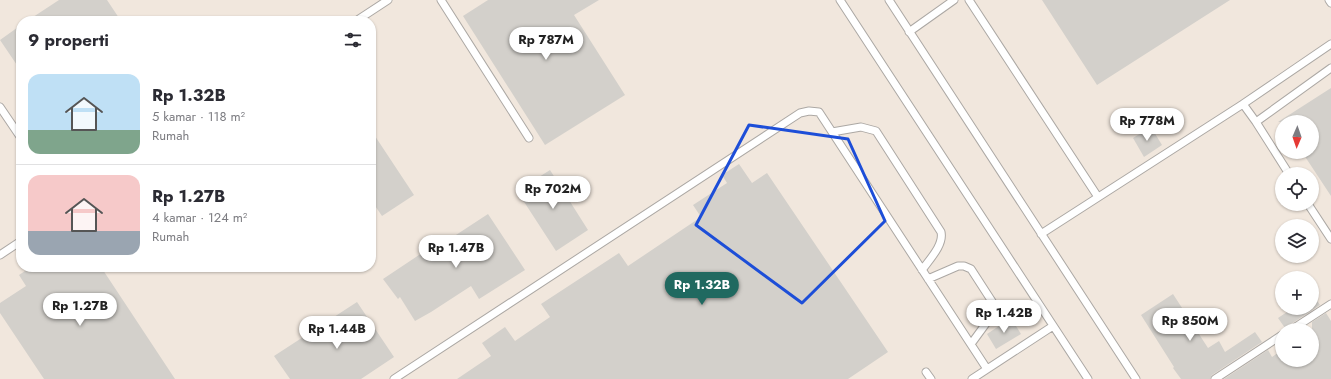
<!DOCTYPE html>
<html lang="id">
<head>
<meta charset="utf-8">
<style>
  :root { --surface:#fff; --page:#f7f7f7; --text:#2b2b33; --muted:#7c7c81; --line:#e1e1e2; --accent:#206960 }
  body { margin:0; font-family:Jost,sans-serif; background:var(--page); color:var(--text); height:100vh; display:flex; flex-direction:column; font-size:15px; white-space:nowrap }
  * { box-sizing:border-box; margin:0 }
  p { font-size:13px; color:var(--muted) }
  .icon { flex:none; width:22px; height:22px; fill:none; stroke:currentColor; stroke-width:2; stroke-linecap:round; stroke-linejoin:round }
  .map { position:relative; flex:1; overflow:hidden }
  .details { position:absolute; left:16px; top:16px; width:360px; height:256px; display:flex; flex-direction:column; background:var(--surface); border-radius:16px; box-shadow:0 1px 3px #0004 }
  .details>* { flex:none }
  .needle { width:26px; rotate:182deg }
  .buttons { position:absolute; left:1275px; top:115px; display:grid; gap:8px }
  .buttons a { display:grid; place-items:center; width:44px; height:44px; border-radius:50%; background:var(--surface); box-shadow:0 1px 3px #0004; font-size:20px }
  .price { position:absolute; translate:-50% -34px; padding:0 9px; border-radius:14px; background:#fff; color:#222; font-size:13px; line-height:26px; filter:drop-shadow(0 1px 2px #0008) }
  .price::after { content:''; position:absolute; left:50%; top:24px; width:12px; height:9px; margin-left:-6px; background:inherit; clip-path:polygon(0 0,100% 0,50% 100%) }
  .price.on { background:var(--accent); color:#fff }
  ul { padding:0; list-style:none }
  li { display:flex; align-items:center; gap:12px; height:100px; padding:0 12px }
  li+li { border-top:1px solid var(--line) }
  li span { display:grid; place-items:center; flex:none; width:112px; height:80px; border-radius:12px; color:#555 }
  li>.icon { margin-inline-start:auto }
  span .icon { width:48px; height:48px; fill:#fffc; stroke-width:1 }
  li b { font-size:17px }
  h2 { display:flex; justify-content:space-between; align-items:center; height:48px; padding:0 12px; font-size:17px }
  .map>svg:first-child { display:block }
  .built { fill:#f1e7dd; fill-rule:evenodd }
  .building { fill:#d3d0cb }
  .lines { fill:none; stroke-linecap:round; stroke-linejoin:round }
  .service-casing { stroke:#aca8a4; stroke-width:9 }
  .service { stroke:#fff; stroke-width:7 }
  .marked { fill:none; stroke:#1d4ed8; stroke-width:3; stroke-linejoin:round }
</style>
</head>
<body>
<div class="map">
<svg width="1331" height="379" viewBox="0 0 1331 379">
  <rect width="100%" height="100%" fill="#f7f3ef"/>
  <path class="built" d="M 0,0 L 1331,0 L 1331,379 L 0,379 ZM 21,21 L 371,21 L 371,267 L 21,267 ZM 1282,122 L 1312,122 L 1312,152 L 1282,152 ZM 1282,174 L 1312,174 L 1312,204 L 1282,204 ZM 1282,226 L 1312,226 L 1312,256 L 1282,256 ZM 1282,278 L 1312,278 L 1312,308 L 1282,308 ZM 1282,330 L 1312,330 L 1312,360 L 1282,360 Z"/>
  <path class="building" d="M 59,0 L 107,0 L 121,21 L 27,21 Z
    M 488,0 L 599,0 L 574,15 L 625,95 L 545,145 L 463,16 Z
    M 1042,0 L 1230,0 L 1097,85 Z
    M 21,25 L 21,71 L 0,40 Z
    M 1331,88 L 1331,196 L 1302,152 L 1312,152 L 1312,122 L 1278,122 Z
    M 1151,127 L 1162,145 L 1144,157 L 1133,138 Z
    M 371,130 L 414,195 L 382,216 L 371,200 Z
    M 739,164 L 752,183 L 767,173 L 888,352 L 848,379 L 457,379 L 491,356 L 482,343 L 505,327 L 515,341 L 550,317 L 541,304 L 619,253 L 628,266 L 701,217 L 693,205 L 727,183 L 722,175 Z
    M 550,170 L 588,230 L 556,251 L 517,191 Z
    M 488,214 L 525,270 L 479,299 L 471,286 L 431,312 L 415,321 L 400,297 L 398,299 L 383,279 L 431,247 L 433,250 Z
    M 31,267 L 101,267 L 175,379 L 44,379 L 0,313 L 0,303 L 26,286 L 19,275 Z
    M 1312,293 L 1320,305 L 1285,328 L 1278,318 L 1293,308 L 1312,308 Z
    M 1173,294 L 1208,348 L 1219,341 L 1225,352 L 1255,332 L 1262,342 L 1212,375 L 1210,379 L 1181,379 L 1173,368 L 1174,367 L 1141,315 Z
    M 357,302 L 394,357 L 361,379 L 290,379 L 274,356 Z
    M 1326,313 L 1331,321 L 1331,379 L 1224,379 L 1268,350 L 1272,357 L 1282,350 L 1282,360 L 1312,360 L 1312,322 Z
    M 1011,318 L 1021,334 L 996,349 L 987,334 Z"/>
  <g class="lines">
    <defs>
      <path id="service" d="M 441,0 L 529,138
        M 840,0 L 1088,379
        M 889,0 L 1136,379
        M 969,0 L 1098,197
        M 1329,0 L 1331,3
        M 356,21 L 388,0
        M 909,32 L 954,0
        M 1243,104 L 1256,122 L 1289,174
        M 0,107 L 21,138
        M 1256,122 L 1331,68
        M 832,132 L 861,127 L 876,131 L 941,232 C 944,245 929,260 922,270
        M 1308,204 L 1331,239
        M 1041,234 L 1243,104 L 1331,44
        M 0,255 L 21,241
        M 928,279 L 958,266 L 964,266 L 971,269 L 993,303 L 993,312 L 990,318 L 971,344
        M 1291,330 L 1331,304
        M 926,372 L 931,379
        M 394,379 L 800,113 L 809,111 L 819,112 L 987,369
        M 972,379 L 1053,326
        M 1215,379 L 1282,335"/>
    </defs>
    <use href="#service" class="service-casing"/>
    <use href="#service" class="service"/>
  </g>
  <path class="marked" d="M 749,125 L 848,139 L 885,221 L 802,303 L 696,225 Z"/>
</svg>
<div class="buttons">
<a><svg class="needle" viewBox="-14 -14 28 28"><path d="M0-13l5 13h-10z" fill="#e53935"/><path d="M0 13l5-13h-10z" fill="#7c7c81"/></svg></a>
<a><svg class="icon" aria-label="locate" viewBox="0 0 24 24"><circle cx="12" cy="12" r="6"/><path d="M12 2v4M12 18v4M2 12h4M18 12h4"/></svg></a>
<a><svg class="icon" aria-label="layers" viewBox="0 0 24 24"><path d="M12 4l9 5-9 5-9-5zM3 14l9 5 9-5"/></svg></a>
<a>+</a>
<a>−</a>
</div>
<b class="price" style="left:546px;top:61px">Rp 787M</b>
<b class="price" style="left:1147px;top:142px">Rp 778M</b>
<b class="price" style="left:553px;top:210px">Rp 702M</b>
<b class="price" style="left:456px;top:269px">Rp 1.47B</b>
<b class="price on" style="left:702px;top:306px">Rp 1.32B</b>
<b class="price" style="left:80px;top:327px">Rp 1.27B</b>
<b class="price" style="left:1004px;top:334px">Rp 1.42B</b>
<b class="price" style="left:1190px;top:342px">Rp 850M</b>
<b class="price" style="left:337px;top:350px">Rp 1.44B</b>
<section class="details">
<h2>9 properti<svg class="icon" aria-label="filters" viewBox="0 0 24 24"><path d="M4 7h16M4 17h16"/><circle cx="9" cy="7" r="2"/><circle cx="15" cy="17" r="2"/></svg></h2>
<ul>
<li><span style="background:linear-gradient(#bfe0f5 70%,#7fa58c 0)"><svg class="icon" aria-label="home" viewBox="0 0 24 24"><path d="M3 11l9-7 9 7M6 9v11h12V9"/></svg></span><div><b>Rp 1.32B</b><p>5 kamar · 118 m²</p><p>Rumah</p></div></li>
<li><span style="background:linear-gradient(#f6c9c9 70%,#9aa5b1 0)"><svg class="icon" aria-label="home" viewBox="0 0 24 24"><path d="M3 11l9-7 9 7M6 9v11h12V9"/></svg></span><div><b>Rp 1.27B</b><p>4 kamar · 124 m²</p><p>Rumah</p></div></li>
</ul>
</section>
</div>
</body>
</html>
